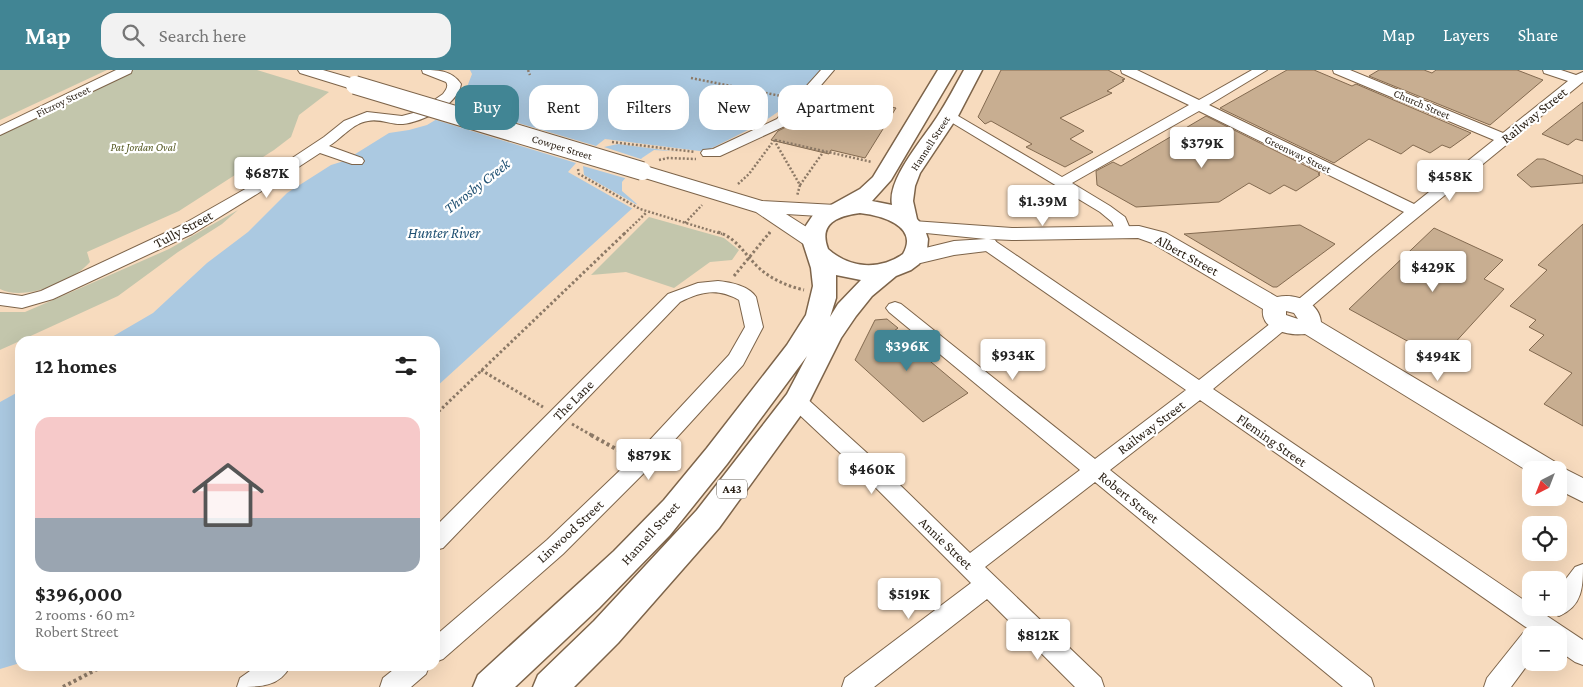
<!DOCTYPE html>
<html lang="en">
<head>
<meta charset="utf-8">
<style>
  :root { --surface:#fff; --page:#f2f2f2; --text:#222; --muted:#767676; --accent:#418594 }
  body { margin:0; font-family:"Crimson Pro",serif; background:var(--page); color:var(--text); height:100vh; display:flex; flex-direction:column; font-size:19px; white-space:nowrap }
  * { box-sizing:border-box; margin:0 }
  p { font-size:16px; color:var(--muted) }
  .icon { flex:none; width:28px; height:28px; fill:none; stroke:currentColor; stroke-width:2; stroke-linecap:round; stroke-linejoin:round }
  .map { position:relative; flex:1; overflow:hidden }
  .sheet { position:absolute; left:15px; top:266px; width:425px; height:335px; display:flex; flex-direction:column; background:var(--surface); border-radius:15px; box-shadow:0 5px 20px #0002 }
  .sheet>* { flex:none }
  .top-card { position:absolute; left:455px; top:15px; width:475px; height:45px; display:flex; gap:10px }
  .needle { width:32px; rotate:222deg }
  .buttons { position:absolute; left:1522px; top:391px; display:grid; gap:10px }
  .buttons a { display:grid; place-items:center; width:45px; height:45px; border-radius:10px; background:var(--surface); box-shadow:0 5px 20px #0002; font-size:25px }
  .price { position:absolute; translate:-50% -42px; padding:0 11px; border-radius:5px; background:#fff; color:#222; font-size:16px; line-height:32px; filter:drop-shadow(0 1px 2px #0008) }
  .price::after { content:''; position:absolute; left:50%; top:30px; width:15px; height:11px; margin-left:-8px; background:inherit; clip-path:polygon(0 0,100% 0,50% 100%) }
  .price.active { background:var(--accent); color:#fff }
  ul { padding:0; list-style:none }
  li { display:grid; align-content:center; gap:10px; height:265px; padding:0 20px }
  li span { display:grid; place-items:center; height:155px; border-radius:15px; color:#555 }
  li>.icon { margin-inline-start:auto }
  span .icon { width:90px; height:90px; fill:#fffc; stroke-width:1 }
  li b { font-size:21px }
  h2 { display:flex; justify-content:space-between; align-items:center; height:60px; padding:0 20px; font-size:21px }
  .tag { padding:0 18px; border-radius:15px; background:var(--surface); box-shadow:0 5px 20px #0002; font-size:18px; line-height:45px }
  .tag.active { background:var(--accent); color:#fff }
  header { display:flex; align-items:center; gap:30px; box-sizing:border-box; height:70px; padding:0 25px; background:var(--accent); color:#fff }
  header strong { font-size:24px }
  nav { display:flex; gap:28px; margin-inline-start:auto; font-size:18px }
  .search { width:350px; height:45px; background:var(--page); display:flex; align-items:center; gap:12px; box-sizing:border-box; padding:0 18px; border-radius:15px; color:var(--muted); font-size:19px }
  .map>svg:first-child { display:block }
  .green { fill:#c3c6ac }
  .water { fill:#abc9e1 }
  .pier { fill:#f7dbbe }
  .building { fill:#c8ae91; stroke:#836a50 }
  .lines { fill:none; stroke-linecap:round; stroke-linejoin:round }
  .minor-casing { stroke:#7d644a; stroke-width:2 }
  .major-casing { stroke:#7d644a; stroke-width:2 }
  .highway-casing { stroke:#7d644a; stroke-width:3 }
  .path-far2 { stroke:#8c7966; stroke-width:2.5; stroke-dasharray:2 2; stroke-linecap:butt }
  .path-far1 { stroke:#8c7966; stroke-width:3; stroke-dasharray:2.5 2.5; stroke-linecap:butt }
  .path { stroke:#8c7966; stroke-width:4; stroke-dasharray:3 3; stroke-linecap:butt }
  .minor { fill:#fff; fill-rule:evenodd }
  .major { fill:#fff; fill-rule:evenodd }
  .highway { fill:#fff; fill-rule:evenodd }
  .major-bridge-casing { stroke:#7d644a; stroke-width:20; stroke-linecap:butt }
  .major-bridge { stroke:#fff; stroke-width:18 }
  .labels { text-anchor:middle; stroke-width:4.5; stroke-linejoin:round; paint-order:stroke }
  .far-street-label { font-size:11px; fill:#291f14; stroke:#fff }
  .far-park-label { font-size:11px; font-style:italic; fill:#555922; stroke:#fff }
  .shield { fill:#fff; stroke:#69625a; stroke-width:1 }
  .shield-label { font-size:12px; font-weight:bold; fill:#291f14 }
  .street-label { font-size:14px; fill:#291f14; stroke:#fff }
  .water-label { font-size:15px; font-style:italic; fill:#1f5072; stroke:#fff }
</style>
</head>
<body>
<header>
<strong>Map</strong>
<div class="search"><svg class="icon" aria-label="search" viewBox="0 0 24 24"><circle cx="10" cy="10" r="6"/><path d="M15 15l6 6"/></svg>Search here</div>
<nav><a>Map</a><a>Layers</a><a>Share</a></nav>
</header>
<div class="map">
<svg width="1583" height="617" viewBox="0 0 1583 617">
  <rect width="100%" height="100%" fill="#f7dbbe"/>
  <path class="green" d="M 0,0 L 107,0 L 0,50 Z
    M 133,0 L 257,0 L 329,22 L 299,45 L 291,67 L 274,80 L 179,141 L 87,182 L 90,192 C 74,211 24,232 0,219 L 0,65 Z
    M 238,140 L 222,154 L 178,182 L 118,226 L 0,280 L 0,242 L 25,242 L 76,220 L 169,179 Z
    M 649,147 L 724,168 L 739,180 L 732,190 L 710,192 L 674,218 L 626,202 L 591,205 Z"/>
  <path class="water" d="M 470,0 L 820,0 L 797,29 L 760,54 L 702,83 L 654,80 L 642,88 L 622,112 L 622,121 L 637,134 L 435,318 L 435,271 L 105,271 L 153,243 L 207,193 L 248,162 L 287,123 L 331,95 L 344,91 L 389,63 L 409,60 L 427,55 L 442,46 L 462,30 L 472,4 Z
    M 20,321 L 20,593 L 0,599 L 0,332 Z"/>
  <path class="pier" d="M 454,34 L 596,76 L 605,69 L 707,82 L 702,85 L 618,74 L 604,77 L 644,90 L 628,109 L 583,96 L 584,105 L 639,136 L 635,140 L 568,102 L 576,93 L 433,49 Z"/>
  <path class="building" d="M 1001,0 L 1108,0 L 1125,9 L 1122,10 L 1124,11 L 1107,21 L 1112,23 L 1060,48 L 1084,61 L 1070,69 L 1093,82 L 1065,97 L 1026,77 L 1032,74 L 991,51 L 985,54 L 978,47 Z
    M 1287,0 L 1314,0 L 1352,16 L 1356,14 L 1471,63 L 1450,78 L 1442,75 L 1430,83 L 1413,75 L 1401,84 L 1369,69 L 1334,93 L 1220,38 Z
    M 1379,0 L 1424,0 L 1432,3 L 1436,0 L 1517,0 L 1543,10 L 1490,55 L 1369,6 Z
    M 864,31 L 896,38 L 865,88 L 831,80 L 829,84 L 771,70 L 778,61 L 788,56 L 804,38 L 852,48 Z
    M 1583,32 L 1583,71 L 1576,69 L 1568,75 L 1542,64 Z
    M 1206,46 L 1320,103 L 1318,104 L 1320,105 L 1296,121 L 1284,115 L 1270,124 L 1249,113 L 1219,132 L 1136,137 L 1097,115 L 1096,101 L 1113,92 L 1121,96 Z
    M 1537,89 L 1544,89 L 1583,106 L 1583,113 L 1531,117 L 1517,105 Z
    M 1583,154 L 1583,356 L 1544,334 L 1572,303 L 1529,280 L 1544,265 L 1529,257 L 1536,250 L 1510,236 L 1547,200 L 1538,195 Z
    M 1300,155 L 1335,174 L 1277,217 L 1273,217 L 1184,164 Z
    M 1434,158 L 1503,190 L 1484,209 L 1504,219 L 1440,289 L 1349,239 Z
    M 887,249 L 898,258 L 894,261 L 968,323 L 923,352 L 855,290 L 875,250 Z"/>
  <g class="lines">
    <defs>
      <path id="minor" d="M 116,0 L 132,0 L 131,3 L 0,65 L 0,56 Z
        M 422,0 C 437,0 452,0 461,14 C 458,35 422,52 403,54 C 392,55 379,48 368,51 C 353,53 342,68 329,76 L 362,88 L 364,91 L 362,94 L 352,94 L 320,83 L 257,124 L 192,164 L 53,229 L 22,238 L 0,235 L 0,223 L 22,226 L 41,221 L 180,156 L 247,118 L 324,67 L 344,51 L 367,42 L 402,46 L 417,42 L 443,24 C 446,20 449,16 446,12 L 423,3 Z
        M 821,0 L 834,0 L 787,55 L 720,86 L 703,86 L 701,83 L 703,80 L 713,79 L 777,49 Z
        M 1121,0 L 1137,0 L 1199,30 L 1252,0 L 1267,0 L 1209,35 L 1414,134 L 1494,70 L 1334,3 L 1333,0 L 1350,0 L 1503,63 L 1568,11 L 1544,3 L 1543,0 L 1561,0 L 1576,5 L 1583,2 L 1583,12 L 1373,184 L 1306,241 L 1300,243 L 1294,241 L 1291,237 L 1294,233 L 1404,142 L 1199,41 L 1072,113 L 1110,136 L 1125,147 L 1131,161 L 1129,165 L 1117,165 L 1112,152 L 1100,142 L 941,46 L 948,42 L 953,43 L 1062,107 L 1189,35 L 1122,3 Z
        M 989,170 L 995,171 L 1199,310 L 1276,249 L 1282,247 L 1288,249 L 1291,253 L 1288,257 L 1213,319 L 1531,535 L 1531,538 L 1535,538 L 1583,570 L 1583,595 L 1575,592 L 1559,581 L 1559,565 L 1531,565 L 1531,590 L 1511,617 L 1484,617 L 1487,608 L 1523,563 L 1530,560 L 1200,330 L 1110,400 L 1371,608 L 1374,617 L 1343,617 L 1095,412 L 985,497 L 1101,608 L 1104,617 L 1075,617 L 987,529 L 874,617 L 842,617 L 845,608 L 971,513 L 853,395 L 790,336 L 787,331 L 790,326 L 797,324 L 804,326 L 867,383 L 970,483 L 1080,400 L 889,242 L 886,238 L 889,234 L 895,232 L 901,234 L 1095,389 L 1186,320 L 983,179 L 981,175 L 983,171 Z
        M 718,211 C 730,212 749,216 756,227 L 763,257 L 743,295 L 648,399 L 563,484 L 443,589 L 435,592 L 435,566 L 547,470 L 634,387 L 729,285 L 745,257 L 739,230 C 718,218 702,221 680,232 L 443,478 L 435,480 L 435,457 L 668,224 L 698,213 Z
        M 1583,494 C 1583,516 1583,536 1559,546 L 1551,542 L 1549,538 L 1559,538 L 1559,518 L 1575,497 Z
        M 257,596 L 290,596 C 280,617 259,617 237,617 L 240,608 Z
        M 398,596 L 429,596 L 426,604 L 411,617 L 380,617 L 383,608 Z"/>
      <path id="major" d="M 298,0 L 323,0 L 361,11 L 363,15 L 361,19 L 355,20 L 300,3 Z
        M 642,95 L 762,131 L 836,135 L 843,137 L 846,141 L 843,145 L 836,147 L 786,144 L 819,165 L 822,170 L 819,175 L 812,177 L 805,175 L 756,142 L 635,105 L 633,101 L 635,97 Z
        M 913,151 L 1012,158 L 1139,156 L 1166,163 L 1277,227 C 1296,223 1319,232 1321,252 L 1557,393 L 1559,396 L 1583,408 L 1583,432 L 1559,420 L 1559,400 L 1531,400 L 1531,403 L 1305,264 C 1289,266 1260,260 1263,239 L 1152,173 L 1138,168 L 1012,170 L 989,169 L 995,170 L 998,175 L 995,180 L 954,185 L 912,195 L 905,193 L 902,188 L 905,183 L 954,171 L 986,169 L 906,161 L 903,157 L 906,153 ZM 1286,241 L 1294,243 L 1298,249 L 1286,245 Z"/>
      <path id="highway" d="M 938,0 L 956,0 L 891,110 L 872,131 L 892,135 C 887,109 923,69 937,47 C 947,32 955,16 964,0 L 982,0 L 958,46 L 920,103 L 915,116 L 913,131 L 917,149 L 924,157 L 928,169 L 927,180 L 919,194 L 911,200 L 896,206 L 872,226 L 856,246 L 841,268 L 806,338 L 719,458 L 618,573 L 574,617 L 533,617 L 538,605 L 594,551 L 697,440 L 787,324 L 807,286 L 727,394 L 670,465 L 599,538 L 515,617 L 473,617 L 478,605 L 614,481 L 664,430 L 707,378 L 787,275 L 806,245 L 813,216 L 811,198 L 802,170 L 805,157 L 813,145 L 860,119 L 873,107 ZM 860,143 C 879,145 920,155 903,184 C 879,201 849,198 828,179 C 818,153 838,146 860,143 ZM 836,205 L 861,210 L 838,234 L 830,247 L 836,228 Z"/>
    </defs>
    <use href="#minor" class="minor-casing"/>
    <use href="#major" class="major-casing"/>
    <use href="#highway" class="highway-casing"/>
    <path class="path-far2" d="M 528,0 L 530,5
      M 691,8 L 786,27
      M 774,70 L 800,115 L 797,126
      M 775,70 L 872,92
      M 612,72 L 695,82
      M 659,90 L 668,88 L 696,89
      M 578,99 L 579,104 L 640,139 L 722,164
      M 738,114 L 749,104 L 772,73
      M 800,115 L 824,81
      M 685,153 L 702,135
      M 624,164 L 647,142
      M 769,164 L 771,161"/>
    <path class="path-far1" d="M 718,162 C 737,168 745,185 759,198 C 771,209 787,216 804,220
      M 734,206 L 770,162
      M 481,300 L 543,337
      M 435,345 L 626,162
      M 572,354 L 593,366"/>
    <path class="path" d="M 591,365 L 625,384
      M 63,617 L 103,596"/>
    <use href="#minor" class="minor"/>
    <use href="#major" class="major"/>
    <use href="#highway" class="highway"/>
    <defs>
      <path id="major-bridge" d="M 355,15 L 642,101"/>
    </defs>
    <use href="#major-bridge" class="major-bridge-casing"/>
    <use href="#major-bridge" class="major-bridge"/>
  </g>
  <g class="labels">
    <g class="far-street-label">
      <text transform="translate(63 31) rotate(-26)" y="4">Fitzroy Street</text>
      <text transform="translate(1422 34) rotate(23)" y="4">Church Street</text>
      <text transform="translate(930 73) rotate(-57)" y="4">Hannell Street</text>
      <text transform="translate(562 77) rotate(17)" y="4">Cowper Street</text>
      <text transform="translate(1298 84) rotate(26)" y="4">Greenway Street</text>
    </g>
    <g class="far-park-label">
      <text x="143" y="81">Pat Jordan Oval</text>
    </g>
    <rect class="shield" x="717" y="409.5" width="30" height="19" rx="4"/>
    <g class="shield-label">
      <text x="732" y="423">A43</text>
    </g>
    <g class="street-label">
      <text transform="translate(1534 45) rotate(-39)" y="5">Railway Street</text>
      <text transform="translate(183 159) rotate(-28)" y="5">Tully Street</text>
      <text transform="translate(1187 185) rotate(29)" y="5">Albert Street</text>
      <text transform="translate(573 330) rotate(-45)" y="5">The Lane</text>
      <text transform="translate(1151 357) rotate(-37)" y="5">Railway Street</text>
      <text transform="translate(1272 370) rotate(35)" y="5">Fleming Street</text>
      <text transform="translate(1129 427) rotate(39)" y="5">Robert Street</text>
      <text transform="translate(570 461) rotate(-43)" y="5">Linwood Street</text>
      <text transform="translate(650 463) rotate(-48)" y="5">Hannell Street</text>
      <text transform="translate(946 473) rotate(44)" y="5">Annie Street</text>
    </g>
    <g class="water-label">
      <text transform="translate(477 116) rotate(-38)" y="5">Throsby Creek</text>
      <text x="444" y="168">Hunter River</text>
    </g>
  </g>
</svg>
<div class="buttons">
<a><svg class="needle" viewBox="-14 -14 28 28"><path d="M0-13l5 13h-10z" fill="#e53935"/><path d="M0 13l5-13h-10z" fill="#767676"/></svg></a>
<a><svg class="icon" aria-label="locate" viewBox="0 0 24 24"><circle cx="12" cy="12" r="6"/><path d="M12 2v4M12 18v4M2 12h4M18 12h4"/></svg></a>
<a>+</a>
<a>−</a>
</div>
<b class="price" style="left:1202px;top:99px">$379K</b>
<b class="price" style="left:267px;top:129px">$687K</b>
<b class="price" style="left:1450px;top:132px">$458K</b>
<b class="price" style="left:1043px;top:157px">$1.39M</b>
<b class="price" style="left:1433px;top:223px">$429K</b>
<b class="price active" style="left:907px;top:302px">$396K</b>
<b class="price" style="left:1013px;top:311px">$934K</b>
<b class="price" style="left:1438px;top:312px">$494K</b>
<b class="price" style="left:649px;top:411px">$879K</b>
<b class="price" style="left:872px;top:425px">$460K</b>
<b class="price" style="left:909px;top:550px">$519K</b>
<b class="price" style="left:1038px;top:591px">$812K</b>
<div class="top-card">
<a class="tag active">Buy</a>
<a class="tag">Rent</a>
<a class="tag">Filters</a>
<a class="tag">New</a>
<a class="tag">Apartment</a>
</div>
<section class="sheet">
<h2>12 homes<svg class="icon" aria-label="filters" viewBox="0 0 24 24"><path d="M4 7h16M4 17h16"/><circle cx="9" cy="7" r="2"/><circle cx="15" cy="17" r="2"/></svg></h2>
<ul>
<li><span style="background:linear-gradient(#f6c9c9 65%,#9aa5b1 0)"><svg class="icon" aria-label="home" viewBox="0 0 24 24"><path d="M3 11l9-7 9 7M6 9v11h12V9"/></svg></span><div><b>$396,000</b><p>2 rooms · 60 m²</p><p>Robert Street</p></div></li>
</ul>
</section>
</div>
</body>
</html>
